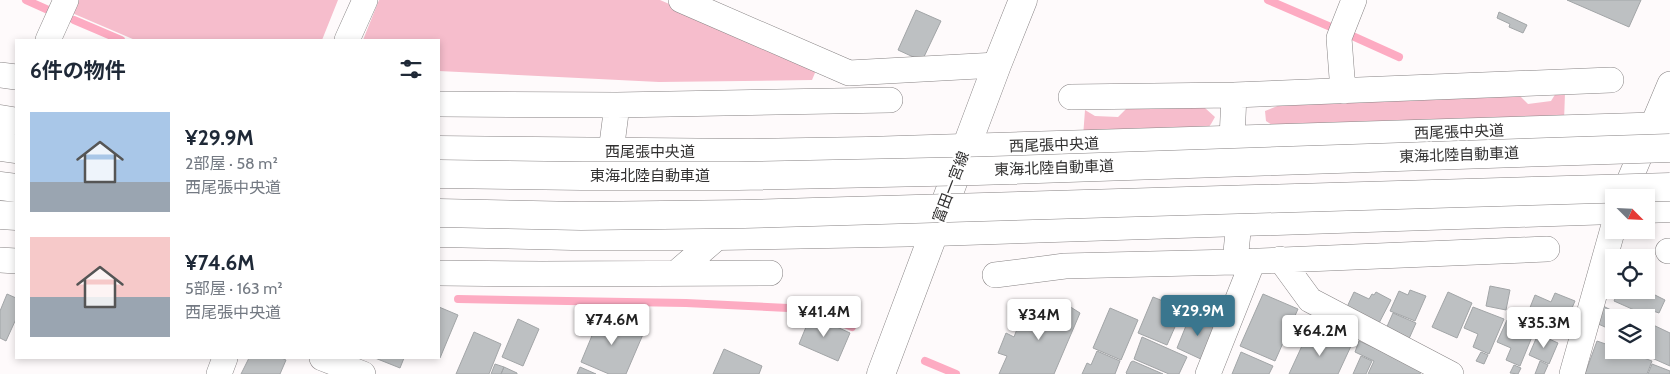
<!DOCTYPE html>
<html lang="ja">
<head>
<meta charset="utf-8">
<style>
  :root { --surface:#fff; --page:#f2f2f3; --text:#1f2937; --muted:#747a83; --accent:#3a768e }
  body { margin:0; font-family:Cabin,"Noto Sans JP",sans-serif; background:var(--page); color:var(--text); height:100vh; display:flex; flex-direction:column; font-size:19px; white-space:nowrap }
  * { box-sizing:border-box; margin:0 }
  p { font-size:16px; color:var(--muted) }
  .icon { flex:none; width:28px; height:28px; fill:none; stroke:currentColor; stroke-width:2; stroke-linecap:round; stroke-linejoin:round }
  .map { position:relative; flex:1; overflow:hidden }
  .panel { position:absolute; left:15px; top:39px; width:425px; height:320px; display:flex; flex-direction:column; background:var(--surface); border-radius:0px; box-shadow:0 2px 8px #0003 }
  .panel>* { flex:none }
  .needle { width:32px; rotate:114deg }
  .fabs { position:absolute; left:1605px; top:189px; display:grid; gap:10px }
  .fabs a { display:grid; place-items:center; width:50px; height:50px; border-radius:0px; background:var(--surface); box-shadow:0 2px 8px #0003; font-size:25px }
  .price { position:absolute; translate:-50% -42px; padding:0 11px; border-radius:5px; background:#fff; color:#222; font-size:16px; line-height:32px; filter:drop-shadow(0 1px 2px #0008) }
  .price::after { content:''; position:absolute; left:50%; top:30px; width:15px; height:11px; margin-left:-8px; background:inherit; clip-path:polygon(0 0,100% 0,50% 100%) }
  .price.current { background:var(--accent); color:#fff }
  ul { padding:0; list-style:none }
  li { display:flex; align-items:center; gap:15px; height:125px; padding:0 15px }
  li span { display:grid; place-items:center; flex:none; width:140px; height:100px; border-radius:0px; color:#555 }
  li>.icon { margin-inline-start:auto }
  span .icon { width:60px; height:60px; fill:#fffc; stroke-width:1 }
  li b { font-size:21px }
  h2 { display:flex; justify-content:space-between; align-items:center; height:60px; padding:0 15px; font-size:21px }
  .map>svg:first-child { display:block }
  .green { fill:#f6bdcc }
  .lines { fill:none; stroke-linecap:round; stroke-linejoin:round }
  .stream { stroke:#fdabc2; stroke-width:8 }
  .building { fill:#bdc0c2; stroke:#a2a5a7 }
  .street-casing { stroke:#878384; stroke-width:26 }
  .secondary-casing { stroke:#878384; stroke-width:29 }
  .primary-casing { stroke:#878384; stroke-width:29 }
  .highway-casing { stroke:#878384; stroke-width:29 }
  .street { stroke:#fff; stroke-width:25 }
  .secondary { stroke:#fff; stroke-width:28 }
  .primary { stroke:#fff; stroke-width:28 }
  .highway { stroke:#fff; stroke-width:28 }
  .highway-bridge-casing { stroke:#878384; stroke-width:29; stroke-linecap:butt }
  .highway-bridge { stroke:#fff; stroke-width:28 }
  .labels { text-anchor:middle; stroke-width:4.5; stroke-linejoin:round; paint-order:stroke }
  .street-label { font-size:15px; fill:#313030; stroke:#fff }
</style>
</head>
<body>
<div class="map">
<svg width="1670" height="374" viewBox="0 0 1670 374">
  <rect width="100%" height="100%" fill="#fefafb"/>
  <path class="green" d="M 78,0 L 338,0 L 322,40 L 135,40 L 72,13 Z
    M 379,0 L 660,0 L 817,68 L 812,80 L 659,82 L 439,71 L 439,40 L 363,40 Z
    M 1556,93 L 1565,93 L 1564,121 L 1272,125 L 1266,121 L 1265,111 L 1280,105 L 1519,95 L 1528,104 L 1551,101 Z
    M 1183,104 L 1205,108 L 1215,117 L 1211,124 L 1204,133 L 1083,137 L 1085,110 L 1095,116 L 1118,117 L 1129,106 Z"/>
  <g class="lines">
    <path class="stream" d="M 26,0 L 55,13
      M 1268,0 L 1333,28
      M 74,20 L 121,40
      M 1348,34 L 1399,57
      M 458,299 L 686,303 L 809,309 L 852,327
      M 925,361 L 956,374"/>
  </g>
  <path class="building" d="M 1567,0 L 1641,0 L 1629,27 Z
    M 916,10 L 941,21 L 922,61 L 898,50 Z
    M 1499,12 L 1527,25 L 1523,33 L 1509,27 L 1510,24 L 1497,18 Z
    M 1490,286 L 1510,290 L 1506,310 L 1486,306 Z
    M 1410,290 L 1426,296 L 1415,321 L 1390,311 L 1399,291 L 1408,295 Z
    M 1619,290 L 1645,290 L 1665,300 L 1659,313 L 1653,311 L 1650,317 L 1614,301 Z
    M 1354,292 L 1369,299 L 1372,294 L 1374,295 L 1376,292 L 1391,300 L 1378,325 L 1346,309 Z
    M 1448,292 L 1472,303 L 1457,338 L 1432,327 Z
    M 1555,293 L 1575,301 L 1560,336 L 1525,320 L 1535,295 L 1551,302 Z
    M 7,294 L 16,298 L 16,319 L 6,341 L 0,338 L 0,311 Z
    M 1263,294 L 1298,309 L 1275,361 L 1240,346 Z
    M 1153,297 L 1168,303 L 1164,314 L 1178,320 L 1167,345 L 1138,333 Z
    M 1069,306 L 1080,313 L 1054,374 L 999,374 L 1007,356 L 998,353 L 1006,333 L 1014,337 L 1022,316 L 1030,319 L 1034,308 Z
    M 1603,306 L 1623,316 L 1622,318 L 1614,318 L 1614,331 L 1596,323 Z
    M 439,307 L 458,315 L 440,358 L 439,357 Z
    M 1473,307 L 1504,319 L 1489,354 L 1473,347 L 1478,334 L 1464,328 Z
    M 1110,308 L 1138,320 L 1121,360 L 1093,348 Z
    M 1393,313 L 1416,323 L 1408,341 L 1385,331 Z
    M 601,314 L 644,332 L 626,374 L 609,374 L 581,362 Z
    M 811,315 L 850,333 L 838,361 L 799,344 Z
    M 1190,316 L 1203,322 L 1205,317 L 1218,323 L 1205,361 L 1177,348 Z
    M 518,319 L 539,329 L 523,366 L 502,357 Z
    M 1507,320 L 1534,332 L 1520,366 L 1506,360 L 1511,348 L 1497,342 Z
    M 1649,323 L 1670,333 L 1670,366 L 1636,351 L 1646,350 L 1646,329 Z
    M 474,332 L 501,344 L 489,374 L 456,374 Z
    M 1538,334 L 1558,343 L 1549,364 L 1529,355 Z
    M 1307,335 L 1328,344 L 1332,337 L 1351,346 L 1338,374 L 1289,374 Z
    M 1142,337 L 1187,357 L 1179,374 L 1169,374 L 1134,359 Z
    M 1359,341 L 1422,369 L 1420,374 L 1368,374 L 1374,361 L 1355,352 Z
    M 1597,341 L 1614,347 L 1614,350 L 1622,350 L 1652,361 L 1647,374 L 1585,374 Z
    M 724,349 L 762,366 L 759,374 L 713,374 Z
    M 1097,351 L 1120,361 L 1115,374 L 1082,374 L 1087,363 L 1091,365 Z
    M 1241,352 L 1273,366 L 1269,374 L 1232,374 Z
    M 1481,352 L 1488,355 L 1484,364 L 1476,361 Z
    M 1361,356 L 1372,361 L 1366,374 L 1353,374 Z
    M 249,358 L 281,358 L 286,360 L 280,374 L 241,374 Z
    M 375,358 L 404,358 L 400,368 Z
    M 1133,361 L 1163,374 L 1127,374 L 1126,373 L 1131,362 Z
    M 1540,361 L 1548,365 L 1544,374 L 1535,374 Z
    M 495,364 L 504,367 L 501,374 L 491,374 Z
    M 1652,364 L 1670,371 L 1670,374 L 1648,374 Z
    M 1514,365 L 1521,368 L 1518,374 L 1510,373 Z
    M 504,367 L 517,373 L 517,374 L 501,374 Z
    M 580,367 L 596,374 L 577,374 Z"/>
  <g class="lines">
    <defs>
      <path id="street" d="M 681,0 L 849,73 L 997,65
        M 48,40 L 66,0
        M 347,40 L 365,0
        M 0,75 L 16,77
        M 1343,91 L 1339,38 L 1354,0
        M 1071,97 L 1234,95 L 1611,80
        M 439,104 L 617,105 L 890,100
        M 1232,139 L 1234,95
        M 611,152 L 617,105
        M 1622,198 L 1670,84
        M 1668,251 L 1670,251
        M 1280,259 L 1310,300 L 1451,374
        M 0,260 L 16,261
        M 1235,262 L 1239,222
        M 439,273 L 542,274 L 770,273
        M 676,273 L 719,236
        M 995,275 L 1065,266 L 1235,262 L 1547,249
        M 322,358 L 363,374
        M 219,374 L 225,358
        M 1208,374 L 1253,261
        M 1572,374 L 1614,225"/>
      <path id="secondary" d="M 881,374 L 997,65 L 1023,0"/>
      <path id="primary" d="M 439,150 L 752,153 L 867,151 L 1670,126
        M 1646,209 L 1670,208
        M 0,215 L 16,216
        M 439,233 L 572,236 L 719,236 L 934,232 L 1614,210"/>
      <path id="highway" d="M 0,119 L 12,121
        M 0,147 L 16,149
        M 0,186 L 16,188"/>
    </defs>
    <use href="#street" class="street-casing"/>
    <use href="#secondary" class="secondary-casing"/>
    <use href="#primary" class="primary-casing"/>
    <use href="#highway" class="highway-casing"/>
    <use href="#street" class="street"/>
    <use href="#secondary" class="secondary"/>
    <use href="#primary" class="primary"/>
    <use href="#highway" class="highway"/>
    <defs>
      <path id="highway-bridge" d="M 439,174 L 582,176 L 738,176 L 977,171 L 1670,148
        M 439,213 L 581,216 L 744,214 L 1670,187"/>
    </defs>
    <use href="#highway-bridge" class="highway-bridge-casing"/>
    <use href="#highway-bridge" class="highway-bridge"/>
  </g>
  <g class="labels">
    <g class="street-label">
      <text transform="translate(1459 132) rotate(-2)" y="5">西尾張中央道</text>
      <text transform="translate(1054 145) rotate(-2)" y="5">西尾張中央道</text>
      <text x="650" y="157">西尾張中央道</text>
      <text transform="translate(1459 155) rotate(-2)" y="5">東海北陸自動車道</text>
      <text transform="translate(1054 168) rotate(-2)" y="5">東海北陸自動車道</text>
      <text x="650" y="181">東海北陸自動車道</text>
      <text transform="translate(951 187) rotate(-69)" y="5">富田一宮線</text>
    </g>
  </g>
</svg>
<div class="fabs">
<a><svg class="needle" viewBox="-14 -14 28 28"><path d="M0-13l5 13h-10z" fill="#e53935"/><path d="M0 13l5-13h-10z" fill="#747a83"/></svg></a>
<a><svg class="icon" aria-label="locate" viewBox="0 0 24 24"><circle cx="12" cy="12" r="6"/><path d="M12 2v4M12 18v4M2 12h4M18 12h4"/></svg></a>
<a><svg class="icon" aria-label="layers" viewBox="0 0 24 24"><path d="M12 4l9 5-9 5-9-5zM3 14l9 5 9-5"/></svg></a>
</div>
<b class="price current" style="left:1198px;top:337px">¥29.9M</b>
<b class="price" style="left:824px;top:338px">¥41.4M</b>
<b class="price" style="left:1039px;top:341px">¥34M</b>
<b class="price" style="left:612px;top:346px">¥74.6M</b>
<b class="price" style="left:1544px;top:349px">¥35.3M</b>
<b class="price" style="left:1320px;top:357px">¥64.2M</b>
<section class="panel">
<h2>6件の物件<svg class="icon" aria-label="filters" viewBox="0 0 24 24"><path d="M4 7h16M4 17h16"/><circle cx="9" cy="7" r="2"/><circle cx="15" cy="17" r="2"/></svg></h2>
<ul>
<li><span style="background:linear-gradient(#a9c7e8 70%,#9aa5b1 0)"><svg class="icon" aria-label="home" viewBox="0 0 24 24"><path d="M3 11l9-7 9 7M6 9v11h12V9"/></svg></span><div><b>¥29.9M</b><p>2部屋 · 58 m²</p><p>西尾張中央道</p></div></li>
<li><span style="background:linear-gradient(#f6c9c9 60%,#9aa5b1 0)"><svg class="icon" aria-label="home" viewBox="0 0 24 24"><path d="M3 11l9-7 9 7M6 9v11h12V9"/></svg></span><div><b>¥74.6M</b><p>5部屋 · 163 m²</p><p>西尾張中央道</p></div></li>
</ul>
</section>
</div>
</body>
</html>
